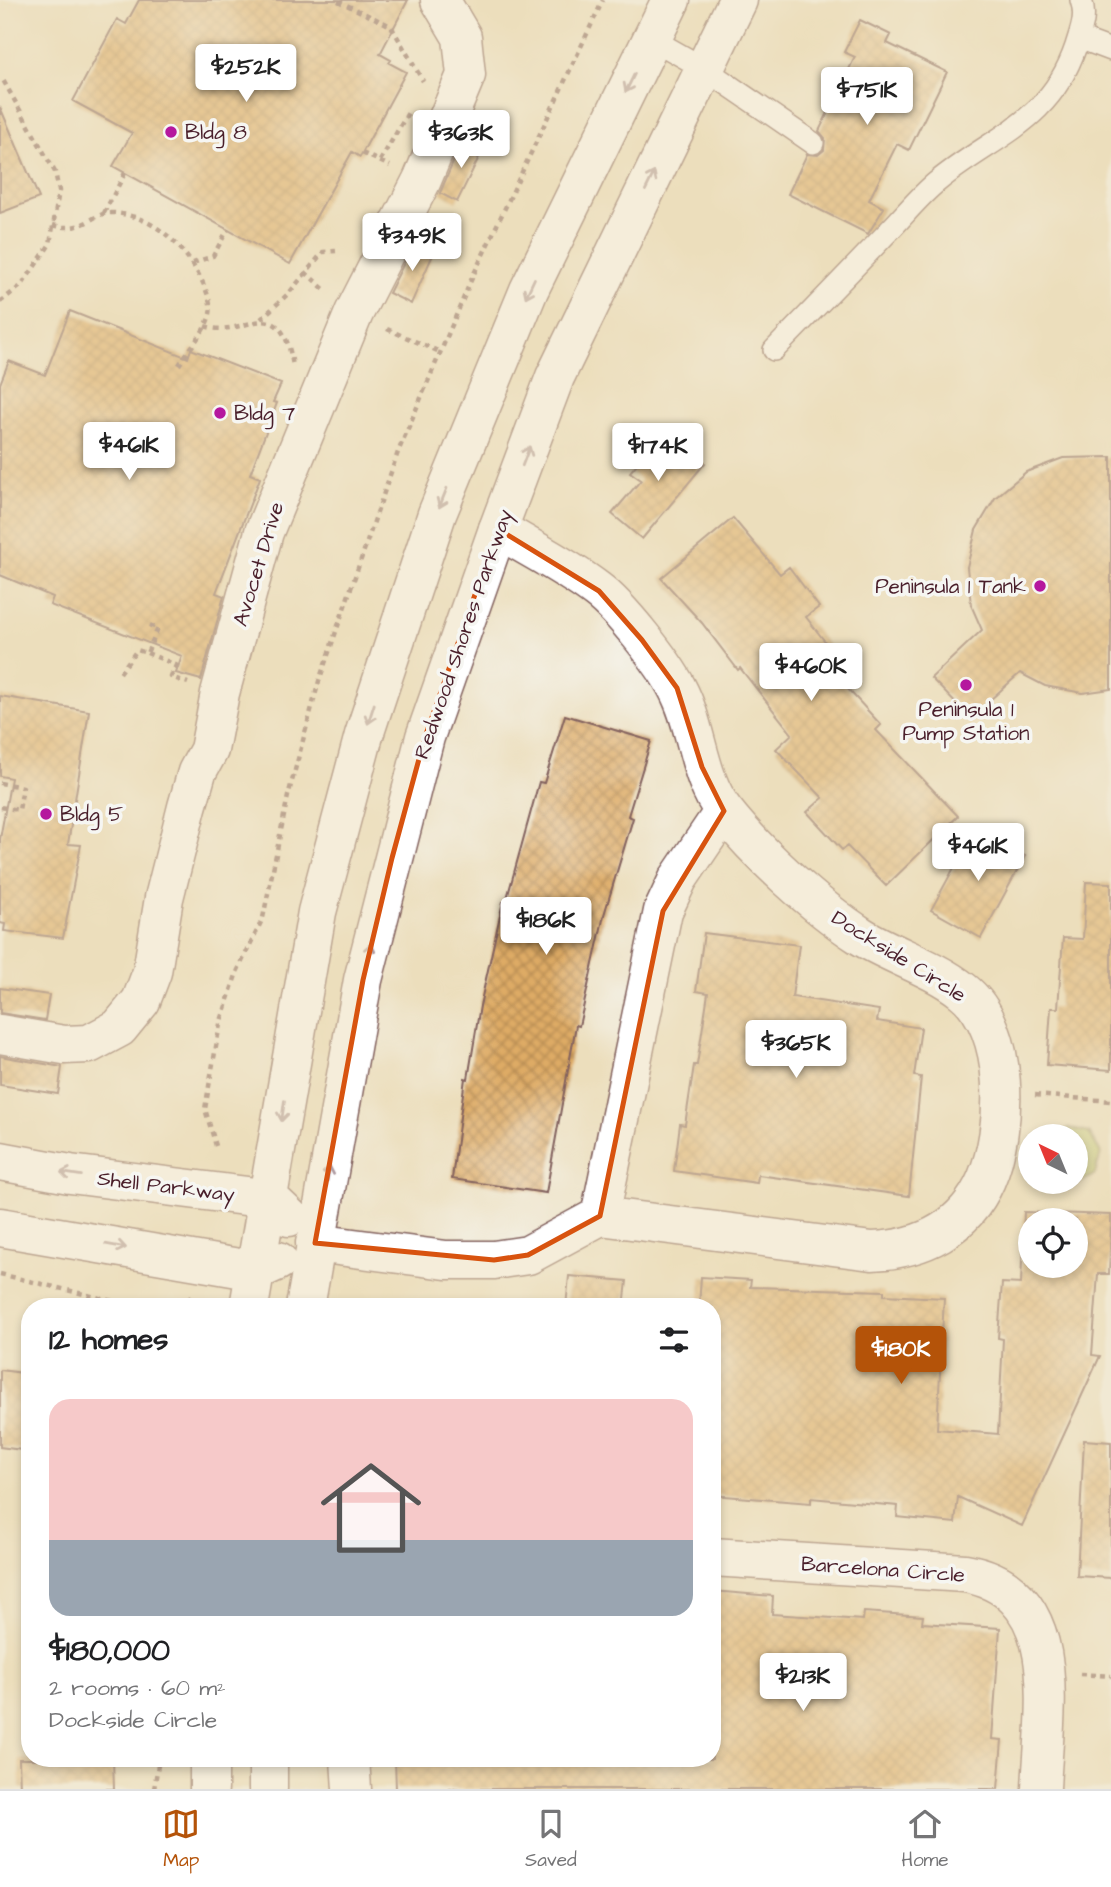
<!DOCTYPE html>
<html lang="en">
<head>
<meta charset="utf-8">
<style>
  :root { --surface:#fff; --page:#f2f2f2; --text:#202124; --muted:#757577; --line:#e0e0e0; --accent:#b45309 }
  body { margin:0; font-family:"Architects Daughter",sans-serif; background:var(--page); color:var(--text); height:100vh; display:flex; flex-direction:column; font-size:26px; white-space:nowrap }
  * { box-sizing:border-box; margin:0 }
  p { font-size:23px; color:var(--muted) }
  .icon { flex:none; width:38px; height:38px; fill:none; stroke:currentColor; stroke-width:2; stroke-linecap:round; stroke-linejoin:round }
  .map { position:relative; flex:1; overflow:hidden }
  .side { position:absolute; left:21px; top:1298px; width:700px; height:469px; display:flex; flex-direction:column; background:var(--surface); border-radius:28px; box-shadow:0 4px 10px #0003 }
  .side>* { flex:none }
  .needle { width:46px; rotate:317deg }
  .tools { position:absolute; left:1018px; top:1124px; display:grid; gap:14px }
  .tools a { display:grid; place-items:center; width:70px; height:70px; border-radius:50%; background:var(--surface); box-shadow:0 4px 10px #0003; font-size:35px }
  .price { position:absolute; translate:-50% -60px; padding:0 16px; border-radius:7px; background:#fff; color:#222; font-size:23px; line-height:46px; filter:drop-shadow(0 2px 4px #0008) }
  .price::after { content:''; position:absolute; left:50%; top:42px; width:21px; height:16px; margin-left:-10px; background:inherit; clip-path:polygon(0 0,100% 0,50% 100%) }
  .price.active { background:var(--accent); color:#fff }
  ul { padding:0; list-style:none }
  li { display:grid; align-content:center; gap:14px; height:371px; padding:0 28px }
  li+li { border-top:2px solid var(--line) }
  li span { display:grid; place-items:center; height:217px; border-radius:21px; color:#555 }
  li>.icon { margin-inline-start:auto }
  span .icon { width:126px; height:126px; fill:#fffc; stroke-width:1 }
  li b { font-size:30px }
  h2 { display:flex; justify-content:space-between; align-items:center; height:84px; padding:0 28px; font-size:30px }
  .tab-bar { display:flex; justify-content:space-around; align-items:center; height:98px; border-top:2px solid var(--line); background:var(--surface); font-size:19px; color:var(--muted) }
  .tab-bar a { display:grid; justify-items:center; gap:4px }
  .tab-bar .active { color:var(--accent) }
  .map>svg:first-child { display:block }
  .grass { fill:url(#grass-tufts); stroke:#807148; stroke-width:2 }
  .building { fill:url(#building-cross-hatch); fill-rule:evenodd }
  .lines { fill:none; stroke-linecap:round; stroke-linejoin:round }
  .lane-casing { stroke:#83625e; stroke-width:24 }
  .street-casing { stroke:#83625e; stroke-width:41 }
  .secondary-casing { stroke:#83625e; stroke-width:41 }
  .path { stroke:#83625e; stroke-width:4.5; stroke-dasharray:5 5; stroke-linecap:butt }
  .lane { stroke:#fff; stroke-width:21 }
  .street { stroke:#fff; stroke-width:38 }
  .secondary { stroke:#fff; stroke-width:38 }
  .oneway { stroke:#ae9aa0 }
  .marked { fill:none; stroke:#d8530f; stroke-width:5; stroke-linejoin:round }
  .poi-dot { fill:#b5179e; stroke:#f6f6f2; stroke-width:2.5 }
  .labels { text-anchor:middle; stroke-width:7; stroke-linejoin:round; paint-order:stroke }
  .poi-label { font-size:21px; fill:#4a1f2b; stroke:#f6f6f2; text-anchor:start }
  .street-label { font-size:21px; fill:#4a1f2b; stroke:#f6f6f2 }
</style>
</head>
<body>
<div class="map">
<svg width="1111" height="1789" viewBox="0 0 1111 1789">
  <defs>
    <pattern id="grass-tufts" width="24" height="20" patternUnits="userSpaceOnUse" patternTransform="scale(1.75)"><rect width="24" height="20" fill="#b7c364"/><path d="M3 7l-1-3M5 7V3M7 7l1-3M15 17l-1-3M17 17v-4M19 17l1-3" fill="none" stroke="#9fa757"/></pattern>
    <pattern id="building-cross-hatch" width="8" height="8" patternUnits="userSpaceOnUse" patternTransform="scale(1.75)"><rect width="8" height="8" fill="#deab65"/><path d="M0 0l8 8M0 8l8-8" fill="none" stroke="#b68b53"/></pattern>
  </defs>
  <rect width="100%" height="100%" fill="#f6f6f2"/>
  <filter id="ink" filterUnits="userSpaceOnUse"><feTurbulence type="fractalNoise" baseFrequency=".0143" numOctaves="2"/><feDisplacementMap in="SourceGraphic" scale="14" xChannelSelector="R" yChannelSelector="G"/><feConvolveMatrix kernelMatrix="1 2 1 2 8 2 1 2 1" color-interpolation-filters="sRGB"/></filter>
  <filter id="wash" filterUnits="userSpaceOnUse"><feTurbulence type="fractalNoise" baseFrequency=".00686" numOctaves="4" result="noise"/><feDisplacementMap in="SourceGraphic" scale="28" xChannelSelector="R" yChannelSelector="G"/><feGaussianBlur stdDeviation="1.57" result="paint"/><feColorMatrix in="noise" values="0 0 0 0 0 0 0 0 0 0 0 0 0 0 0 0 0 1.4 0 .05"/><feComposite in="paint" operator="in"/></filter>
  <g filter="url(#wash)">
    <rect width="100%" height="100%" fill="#ecdebc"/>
    <path class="grass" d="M 1068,1128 L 1089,1133 L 1101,1153 L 1095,1174 L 1076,1185 L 1059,1181 L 1076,1181 L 1076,1136 L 1055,1136 Z"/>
    <g id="blocks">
      <path class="building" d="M 139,0 L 408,0 L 380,54 L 391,60 L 389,63 L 406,72 L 360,157 L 352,152 L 290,264 L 113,166 L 132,133 L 73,101 L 117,19 L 126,24 Z
        M 860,20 L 891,35 L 887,43 L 947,72 L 909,150 L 897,144 L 869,200 L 884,208 L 868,234 L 788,194 L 807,154 L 818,155 L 824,150 L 825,138 L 819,131 L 855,57 L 844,52 Z
        M 0,107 L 39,198 L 0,213 Z
        M 463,139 L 483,149 L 457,202 L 440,193 Z
        M 415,241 L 435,250 L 411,304 L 389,293 Z
        M 70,311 L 188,358 L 191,349 L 281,384 L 273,402 L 277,403 L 250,474 L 260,478 L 216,593 L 224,596 L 201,680 L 176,673 L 182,656 L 50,605 L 53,597 L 0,575 L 0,384 L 9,361 L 45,375 Z
        M 666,430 L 705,463 L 642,539 L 612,514 L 641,480 L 630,472 Z
        M 1111,457 L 1111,689 L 1083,693 L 1045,686 L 1020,673 L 970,718 L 931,678 L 982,630 L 971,605 L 967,567 L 976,530 L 995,498 L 1026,472 L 1063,458 Z
        M 733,518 L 780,574 L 789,567 L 819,607 L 806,617 L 844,666 L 834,674 L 881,725 L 876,730 L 958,816 L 886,886 L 847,846 L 842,850 L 807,812 L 823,798 L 776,749 L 792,734 L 740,668 L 738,670 L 702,623 L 661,578 Z
        M 0,696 L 89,711 L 68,844 L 81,845 L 63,938 L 4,931 L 5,924 L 0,923 L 0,839 L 11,778 L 0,776 Z
        M 565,715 L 651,741 L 628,816 L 633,818 L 604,915 L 579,1026 L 576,1025 L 546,1193 L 452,1179 L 465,1078 L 468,1079 L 480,1006 L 503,902 L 506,902 L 539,782 L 544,783 Z
        M 975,829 L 1025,856 L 981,938 L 931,910 Z
        M 1086,882 L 1111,883 L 1111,1070 L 1047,1065 L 1051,1008 L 1058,1008 L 1063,938 L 1083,939 Z
        M 704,933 L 799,945 L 792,997 L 879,1010 L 877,1021 L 921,1028 L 914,1076 L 921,1077 L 909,1196 L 758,1175 L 757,1183 L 674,1171 L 680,1124 L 685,1125 L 694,1065 L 697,1065 L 708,993 L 696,991 Z
        M 0,988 L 49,995 L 45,1020 L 0,1013 Z
        M 0,1056 L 62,1067 L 58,1094 L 0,1085 Z
        M 1024,1212 L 1111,1215 L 1111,1222 L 1109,1274 L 1098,1274 L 1092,1355 L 1100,1356 L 1022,1526 L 958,1497 L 955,1523 L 897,1517 L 898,1506 L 811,1498 L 811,1503 L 712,1495 L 712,1307 L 699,1307 L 701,1277 L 751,1280 L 750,1287 L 884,1291 L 884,1295 L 944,1298 L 937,1429 L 998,1434 L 1003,1339 L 998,1338 L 1002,1283 L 1021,1284 ZM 1031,1220 L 1076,1220 L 1076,1265 L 1031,1265 Z
        M 569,1276 L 627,1281 L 624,1307 L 566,1307 Z
        M 0,1370 L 30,1374 L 30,1451 L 0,1447 Z
        M 1084,1440 L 1111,1442 L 1111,1578 L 1077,1576 Z
        M 712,1591 L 773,1596 L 772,1614 L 863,1620 L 864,1612 L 923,1616 L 922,1623 L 1000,1628 L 992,1739 L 1002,1740 L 998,1789 L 396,1789 L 395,1759 L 712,1759 Z
        M 19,1759 L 113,1759 L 114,1789 L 20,1789 Z"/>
    </g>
  </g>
  <g filter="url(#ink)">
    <use href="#blocks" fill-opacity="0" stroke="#83625e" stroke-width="2"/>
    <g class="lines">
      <defs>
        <path id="lane" d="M 1079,38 L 1111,50
          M 652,39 L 705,69 L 813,143
          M 774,350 C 812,311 849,273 886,234 C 903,217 919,196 938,181 C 994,135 1050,123 1076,46 C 1081,30 1087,16 1081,0"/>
        <path id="street" d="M 0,1034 L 64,1045 L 89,1044 L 119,1028 L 141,1001 L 152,972 L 164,898 L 187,807 L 197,772 L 209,750 L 220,693 L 264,532 L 354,313 L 422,180 L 466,75 L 462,37 L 440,0
          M 600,1216 L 663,911 L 678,879 L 724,811
          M 315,1243 L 446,1260 L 494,1260 L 528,1255 L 600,1216 L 872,1251 C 922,1249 965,1228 986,1180 C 1008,1130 1011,1029 963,991 C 933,967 893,956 861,936 C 816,907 757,853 724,811 C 697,776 698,727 677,688 C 664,663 620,607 597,590 C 567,567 531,549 498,529
          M 712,1557 L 965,1573 C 1069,1591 1044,1713 1041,1789
          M 350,1759 L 352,1789"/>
        <path id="secondary" d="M 0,1161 L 70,1174 L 270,1199 L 289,1217
          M 0,1227 L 256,1271 L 278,1261
          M 249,1307 L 317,912 L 364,735 L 437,514 L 529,290 L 671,0
          M 305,1307 L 363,980 L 425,737 L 498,529 L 555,377 L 738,0
          M 209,1759 L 209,1789
          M 268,1759 L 268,1789"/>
      </defs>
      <use href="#lane" class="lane-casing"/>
      <use href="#street" class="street-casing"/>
      <use href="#secondary" class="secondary-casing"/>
      <path class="path" d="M 338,1 L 391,26 L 423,81
        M 362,153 L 390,166
        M 380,161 L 409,111
        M 104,213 L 125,173
        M 53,225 C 87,234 91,211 114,213 C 156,216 186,248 203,283 C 207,293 212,303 210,314 C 206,331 188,350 179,365
        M 193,263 L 213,256 L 228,229
        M 305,272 L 325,290
        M 0,302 L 22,285 L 50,244 L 59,191 L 55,172 L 3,80
        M 261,319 L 289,293 L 323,252 L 336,251
        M 205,326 C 244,341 280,286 293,366
        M 387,329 L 440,352
        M 147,653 L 176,665 L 171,677 L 188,683
        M 120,673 L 137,650 L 147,653 L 158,628 L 145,624
        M 0,783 L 23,787 L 19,810 L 0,807
        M 1035,1095 L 1111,1101
        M 216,1146 L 205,1109 L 220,1024 L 237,972 L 263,918 L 288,796 L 319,681 L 398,452 L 472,278 L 603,0
        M 0,1274 L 138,1307
        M 180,1307 L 192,1296
        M 1080,1674 L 1111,1676
        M 154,1789 L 159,1759"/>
      <use href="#lane" class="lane"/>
      <use href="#street" class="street"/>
      <use href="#secondary" class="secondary"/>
    </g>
    <defs><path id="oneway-shaft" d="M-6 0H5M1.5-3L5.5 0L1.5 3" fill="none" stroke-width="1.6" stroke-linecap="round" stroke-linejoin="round" transform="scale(1.75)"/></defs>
    <g class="oneway">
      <use href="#oneway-shaft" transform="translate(630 83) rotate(116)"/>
      <use href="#oneway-shaft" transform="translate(650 181) rotate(-64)"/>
      <use href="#oneway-shaft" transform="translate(530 288) rotate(115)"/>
      <use href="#oneway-shaft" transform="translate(526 456) rotate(-69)"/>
      <use href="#oneway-shaft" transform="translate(443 498) rotate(112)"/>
      <use href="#oneway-shaft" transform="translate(371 714) rotate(108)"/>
      <use href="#oneway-shaft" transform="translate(369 953) rotate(-77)"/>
      <use href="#oneway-shaft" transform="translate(283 1111) rotate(98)"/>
      <use href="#oneway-shaft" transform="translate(71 1174) rotate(-171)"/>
      <use href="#oneway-shaft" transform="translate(328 1176) rotate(-80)"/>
      <use href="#oneway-shaft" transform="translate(116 1246) rotate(10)"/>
    </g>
  </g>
  <path d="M0 0H1111V1789H0ZM 498,529 L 599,591 L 642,640 L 677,688 L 702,767 L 724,811 L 663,911 L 600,1216 L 528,1255 L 494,1260 L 315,1243 L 363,980 L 392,858 L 425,737 Z" fill="#ecdebc" fill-opacity=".55" fill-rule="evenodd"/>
  <path class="marked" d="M 498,529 L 599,591 L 642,640 L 677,688 L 702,767 L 724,811 L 663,911 L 600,1216 L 528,1255 L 494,1260 L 315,1243 L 363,980 L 392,858 L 425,737 Z"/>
  <g class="poi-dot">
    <circle cx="171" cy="132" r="7"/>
    <circle cx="220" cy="413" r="7"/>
    <circle cx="1040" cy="586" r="7"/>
    <circle cx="966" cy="685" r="7"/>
    <circle cx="46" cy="814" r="7"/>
  </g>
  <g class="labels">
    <g class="poi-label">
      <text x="185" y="139">Bldg 8</text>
      <text x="234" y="420">Bldg 7</text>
      <text x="1026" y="593" text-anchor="end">Peninsula 1 Tank</text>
      <text x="966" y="716" text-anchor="middle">Peninsula 1<tspan x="966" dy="24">Pump Station</tspan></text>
      <text x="60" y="821">Bldg 5</text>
    </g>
    <g class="street-label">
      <text transform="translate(258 564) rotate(-73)" y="7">Avocet Drive</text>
      <text transform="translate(463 634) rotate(-71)" y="7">Redwood Shores Parkway</text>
      <text transform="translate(899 956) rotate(32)" y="7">Dockside Circle</text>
      <text transform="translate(166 1186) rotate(7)" y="7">Shell Parkway</text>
      <text transform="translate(883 1569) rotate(4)" y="7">Barcelona Circle</text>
    </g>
  </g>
</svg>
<div class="tools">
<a><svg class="needle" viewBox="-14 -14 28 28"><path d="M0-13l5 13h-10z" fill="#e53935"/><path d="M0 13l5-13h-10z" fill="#757577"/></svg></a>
<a><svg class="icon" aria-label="locate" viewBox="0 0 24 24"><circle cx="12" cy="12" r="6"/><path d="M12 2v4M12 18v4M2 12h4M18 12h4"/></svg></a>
</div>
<b class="price" style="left:246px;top:104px">$252K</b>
<b class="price" style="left:867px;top:127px">$751K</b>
<b class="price" style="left:461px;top:170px">$363K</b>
<b class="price" style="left:412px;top:273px">$349K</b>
<b class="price" style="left:129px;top:482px">$461K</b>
<b class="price" style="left:658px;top:483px">$174K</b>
<b class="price" style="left:811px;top:703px">$460K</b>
<b class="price" style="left:978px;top:883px">$461K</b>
<b class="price" style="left:546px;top:957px">$186K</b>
<b class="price" style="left:796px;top:1080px">$365K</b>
<b class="price active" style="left:901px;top:1386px">$180K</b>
<b class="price" style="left:803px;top:1713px">$213K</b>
<section class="side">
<h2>12 homes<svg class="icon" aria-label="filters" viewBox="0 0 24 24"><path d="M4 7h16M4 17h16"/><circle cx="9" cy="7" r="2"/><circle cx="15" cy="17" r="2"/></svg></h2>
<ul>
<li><span style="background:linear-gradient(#f6c9c9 65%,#9aa5b1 0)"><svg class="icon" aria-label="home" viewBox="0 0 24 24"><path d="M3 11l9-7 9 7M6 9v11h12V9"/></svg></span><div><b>$180,000</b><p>2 rooms · 60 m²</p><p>Dockside Circle</p></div></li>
</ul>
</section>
</div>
<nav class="tab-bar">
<a class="active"><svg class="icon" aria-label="map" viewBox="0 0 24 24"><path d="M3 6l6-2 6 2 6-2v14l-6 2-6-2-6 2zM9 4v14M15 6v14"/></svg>Map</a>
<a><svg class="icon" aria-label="saved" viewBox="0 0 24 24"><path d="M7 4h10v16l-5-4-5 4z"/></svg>Saved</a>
<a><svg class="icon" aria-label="home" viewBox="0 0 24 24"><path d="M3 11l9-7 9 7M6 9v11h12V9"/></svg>Home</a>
</nav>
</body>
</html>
